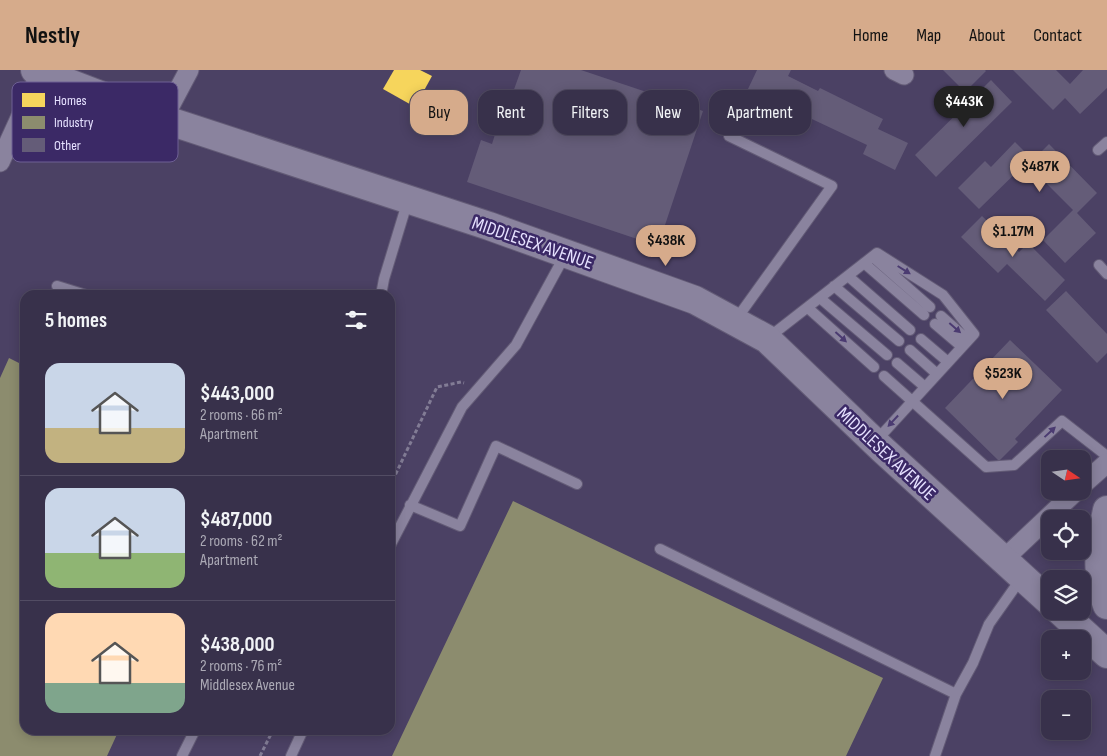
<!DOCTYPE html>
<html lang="en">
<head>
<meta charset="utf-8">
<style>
  :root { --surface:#38314b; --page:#433d55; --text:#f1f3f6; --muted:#aba9b5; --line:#524c63; --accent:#d6ab8b }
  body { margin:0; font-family:"Sofia Sans Condensed",sans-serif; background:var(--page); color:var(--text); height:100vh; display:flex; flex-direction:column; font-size:19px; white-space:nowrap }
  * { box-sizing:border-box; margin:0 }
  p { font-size:16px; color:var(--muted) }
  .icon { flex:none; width:28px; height:28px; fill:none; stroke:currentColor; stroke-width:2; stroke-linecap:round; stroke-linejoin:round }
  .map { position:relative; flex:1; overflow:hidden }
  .side { position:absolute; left:20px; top:220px; width:375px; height:445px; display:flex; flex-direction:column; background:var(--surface); border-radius:15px; box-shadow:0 2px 12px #0003,0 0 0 1px var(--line) }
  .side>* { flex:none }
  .banner { position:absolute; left:410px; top:20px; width:475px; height:45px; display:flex; gap:10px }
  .needle { width:32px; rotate:103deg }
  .tools { position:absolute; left:1041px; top:380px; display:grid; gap:10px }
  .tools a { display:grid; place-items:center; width:50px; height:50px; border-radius:10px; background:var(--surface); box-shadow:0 2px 12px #0003,0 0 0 1px var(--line); font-size:25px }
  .price { position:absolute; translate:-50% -42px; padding:0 11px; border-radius:18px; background:var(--accent); color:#111; font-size:16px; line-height:32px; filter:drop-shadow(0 1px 2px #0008) }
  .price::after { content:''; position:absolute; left:50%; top:30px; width:15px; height:11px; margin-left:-8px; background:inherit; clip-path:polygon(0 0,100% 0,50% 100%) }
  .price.current { background:#222; color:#fff }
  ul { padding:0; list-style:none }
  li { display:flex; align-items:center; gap:15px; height:125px; padding:0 25px }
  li+li { border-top:1px solid var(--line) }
  li span { display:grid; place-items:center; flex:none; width:140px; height:100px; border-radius:15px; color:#555 }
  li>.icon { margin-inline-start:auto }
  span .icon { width:60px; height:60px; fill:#fffc; stroke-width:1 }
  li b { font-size:21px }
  h2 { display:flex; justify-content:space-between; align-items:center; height:60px; padding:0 25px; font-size:21px }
  .tag { padding:0 18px; border-radius:15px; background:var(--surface); box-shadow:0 2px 12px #0003,0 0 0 1px var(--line); font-size:18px; line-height:45px }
  .tag.current { background:var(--accent); color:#111 }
  header { display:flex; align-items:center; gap:30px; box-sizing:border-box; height:70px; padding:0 25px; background:var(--accent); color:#111 }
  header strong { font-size:24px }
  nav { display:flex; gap:28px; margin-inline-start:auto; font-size:18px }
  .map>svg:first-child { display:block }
  .homes { fill:#f6d55c }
  .industry { fill:#8c8c6e }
  .building { fill:#645c78 }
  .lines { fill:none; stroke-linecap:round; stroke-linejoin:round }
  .service-casing { stroke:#635b76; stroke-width:12 }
  .minor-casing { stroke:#635b76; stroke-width:21 }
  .secondary-casing { stroke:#635b76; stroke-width:30 }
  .path { stroke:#827c95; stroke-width:3; stroke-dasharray:4 2.5; stroke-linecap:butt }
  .service { stroke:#8a839e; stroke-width:10 }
  .minor { stroke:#8a839e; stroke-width:19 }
  .secondary { stroke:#8a839e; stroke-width:28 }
  .oneway { fill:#4b3b71 }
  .labels { text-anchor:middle; stroke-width:5; stroke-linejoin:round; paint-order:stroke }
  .street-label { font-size:19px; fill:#e6e1ff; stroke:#3b2966 }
  .key { fill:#3b2966; stroke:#6e6094; stroke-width:1 }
  .key-label { font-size:14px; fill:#e6e1ff }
</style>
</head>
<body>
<header>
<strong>Nestly</strong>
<nav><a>Home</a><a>Map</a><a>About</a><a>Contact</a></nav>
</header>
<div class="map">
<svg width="1107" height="686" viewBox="0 0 1107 686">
  <rect width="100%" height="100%" fill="#4b4164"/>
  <path class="homes" d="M 394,0 L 420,0 L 432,6 L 415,37 L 383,19 Z"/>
  <path class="industry" d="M 9,288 L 25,296 L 25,660 L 119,660 L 107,686 L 0,686 L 0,308 Z
    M 513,431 L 883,608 L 846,686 L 392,686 Z"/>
  <path class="building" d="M 521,0 L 581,0 L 703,41 L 658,176 L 467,112 L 481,70 L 492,74 L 508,24 L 512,25 Z
    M 757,0 L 791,0 L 788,6 L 818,21 L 820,18 L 883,49 L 878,59 L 908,73 L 895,100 L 863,84 L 867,75 L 748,19 Z
    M 943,0 L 985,0 L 986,1 L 965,22 Z
    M 1013,0 L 1056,0 L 1070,14 L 1083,0 L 1107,0 L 1107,18 L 1080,44 L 1065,28 L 1053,40 Z
    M 991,10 L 1012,32 L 936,107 L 915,85 Z
    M 1015,72 L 1033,90 L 1049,74 L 1097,123 L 1077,143 L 1096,163 L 1065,193 L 1043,170 L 1073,140 L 1026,93 L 979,139 L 958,118 L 985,91 L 991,97 Z
    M 982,146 L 1019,182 L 1028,173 L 1065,210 L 1045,231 L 1007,194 L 998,203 L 961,167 Z
    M 1066,221 L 1107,264 L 1107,283 L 1097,293 L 1046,240 Z
    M 1010,270 L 1062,320 L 1015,369 L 1018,372 L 999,391 L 945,338 Z"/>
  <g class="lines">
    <defs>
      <path id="service" d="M 729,66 L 832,116 L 735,251
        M 1098,80 L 1107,72
        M 873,187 L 930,237
        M 864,193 L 924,245
        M 1099,195 L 1107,204
        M 848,206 L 910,260
        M 57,216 L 86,225
        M 834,216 L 899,271
        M 381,225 L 384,209 L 408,130
        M 820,228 L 887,285
        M 808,238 L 874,297
        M 941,246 L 968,270
        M 935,254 L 962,277
        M 768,268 L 877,183 L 943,225 L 974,264 L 875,372
        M 921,269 L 948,292
        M 910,280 L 937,304
        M 897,293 L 925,317
        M 884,306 L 986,397 L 1014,395 L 1062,351 L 1107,386
        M 410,435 L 460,456 L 496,376 L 577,414
        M 390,476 L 462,337 L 516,275 L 565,185
        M 660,479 L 956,624
        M 182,686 L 195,660
        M 291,686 L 303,660
        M 935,686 L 956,624 L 973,593 L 989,554 L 1022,507"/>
      <path id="minor" d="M 894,0 L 904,5
        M 163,49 L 189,0
        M 0,92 L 42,0
        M 1082,415 L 1107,393
        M 1004,489 L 1076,421"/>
      <path id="secondary" d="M 35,0 L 163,49 L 489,156 L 695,230 L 767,269 L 882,379 L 1050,532
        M 1107,440 C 1100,472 1094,504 1107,535
        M 1060,541 L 1107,584"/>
    </defs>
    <use href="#service" class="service-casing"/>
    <use href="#minor" class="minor-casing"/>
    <use href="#secondary" class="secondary-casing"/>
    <path class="path" d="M 390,416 L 437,317 L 461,312 L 464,313
      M 260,686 L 273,660"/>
    <use href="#service" class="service"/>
    <use href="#minor" class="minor"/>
    <use href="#secondary" class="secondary"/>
  </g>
  <defs><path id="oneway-solid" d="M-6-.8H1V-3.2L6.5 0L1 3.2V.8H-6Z" transform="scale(1.25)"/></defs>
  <g class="oneway">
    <use href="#oneway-solid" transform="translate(904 200) rotate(32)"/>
    <use href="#oneway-solid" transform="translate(955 258) rotate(41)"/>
    <use href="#oneway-solid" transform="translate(841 267) rotate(42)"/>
    <use href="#oneway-solid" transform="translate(893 351) rotate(133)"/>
    <use href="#oneway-solid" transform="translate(1050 362) rotate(-43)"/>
  </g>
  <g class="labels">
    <g class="street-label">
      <text transform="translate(533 172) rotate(19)" y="7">MIDDLESEX AVENUE</text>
      <text transform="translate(887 383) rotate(43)" y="7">MIDDLESEX AVENUE</text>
    </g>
  </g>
  <rect x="12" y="12" width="166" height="80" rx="8" class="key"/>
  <rect x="22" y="23" width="23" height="14" fill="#f6d55c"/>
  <rect x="22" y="46" width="23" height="13" fill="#8c8c6e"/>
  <rect x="22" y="68" width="23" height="14" fill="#645c78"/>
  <g class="key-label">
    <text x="54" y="35">Homes</text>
    <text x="54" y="57">Industry</text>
    <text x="54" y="80">Other</text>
  </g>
</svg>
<div class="tools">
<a><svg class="needle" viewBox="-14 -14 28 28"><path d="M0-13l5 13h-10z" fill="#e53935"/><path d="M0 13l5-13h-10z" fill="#aba9b5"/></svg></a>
<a><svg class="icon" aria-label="locate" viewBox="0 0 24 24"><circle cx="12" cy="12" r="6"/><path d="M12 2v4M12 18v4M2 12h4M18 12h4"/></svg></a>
<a><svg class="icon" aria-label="layers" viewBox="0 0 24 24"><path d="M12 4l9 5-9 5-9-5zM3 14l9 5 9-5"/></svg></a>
<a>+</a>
<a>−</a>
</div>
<b class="price current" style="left:964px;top:58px">$443K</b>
<b class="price" style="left:1040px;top:123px">$487K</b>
<b class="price" style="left:1013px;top:188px">$1.17M</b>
<b class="price" style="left:666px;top:197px">$438K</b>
<b class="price" style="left:1003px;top:330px">$523K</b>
<div class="banner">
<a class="tag current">Buy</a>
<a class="tag">Rent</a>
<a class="tag">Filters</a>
<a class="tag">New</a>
<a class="tag">Apartment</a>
</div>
<section class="side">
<h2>5 homes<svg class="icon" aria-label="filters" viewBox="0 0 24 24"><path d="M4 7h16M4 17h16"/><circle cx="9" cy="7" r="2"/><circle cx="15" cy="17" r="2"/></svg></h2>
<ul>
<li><span style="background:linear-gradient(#c9d6e8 65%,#c2b280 0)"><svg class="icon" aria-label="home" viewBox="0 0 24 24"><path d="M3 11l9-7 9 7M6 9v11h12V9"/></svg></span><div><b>$443,000</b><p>2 rooms · 66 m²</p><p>Apartment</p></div></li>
<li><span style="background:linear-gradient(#c9d6e8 65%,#8fb573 0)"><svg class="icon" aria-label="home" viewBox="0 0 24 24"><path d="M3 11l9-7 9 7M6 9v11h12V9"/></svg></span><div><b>$487,000</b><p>2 rooms · 62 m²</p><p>Apartment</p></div></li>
<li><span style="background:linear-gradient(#ffd9b3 70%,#7fa58c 0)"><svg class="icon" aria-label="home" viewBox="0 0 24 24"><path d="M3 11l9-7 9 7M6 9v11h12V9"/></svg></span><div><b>$438,000</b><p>2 rooms · 76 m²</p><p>Middlesex Avenue</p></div></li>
</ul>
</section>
</div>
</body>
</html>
